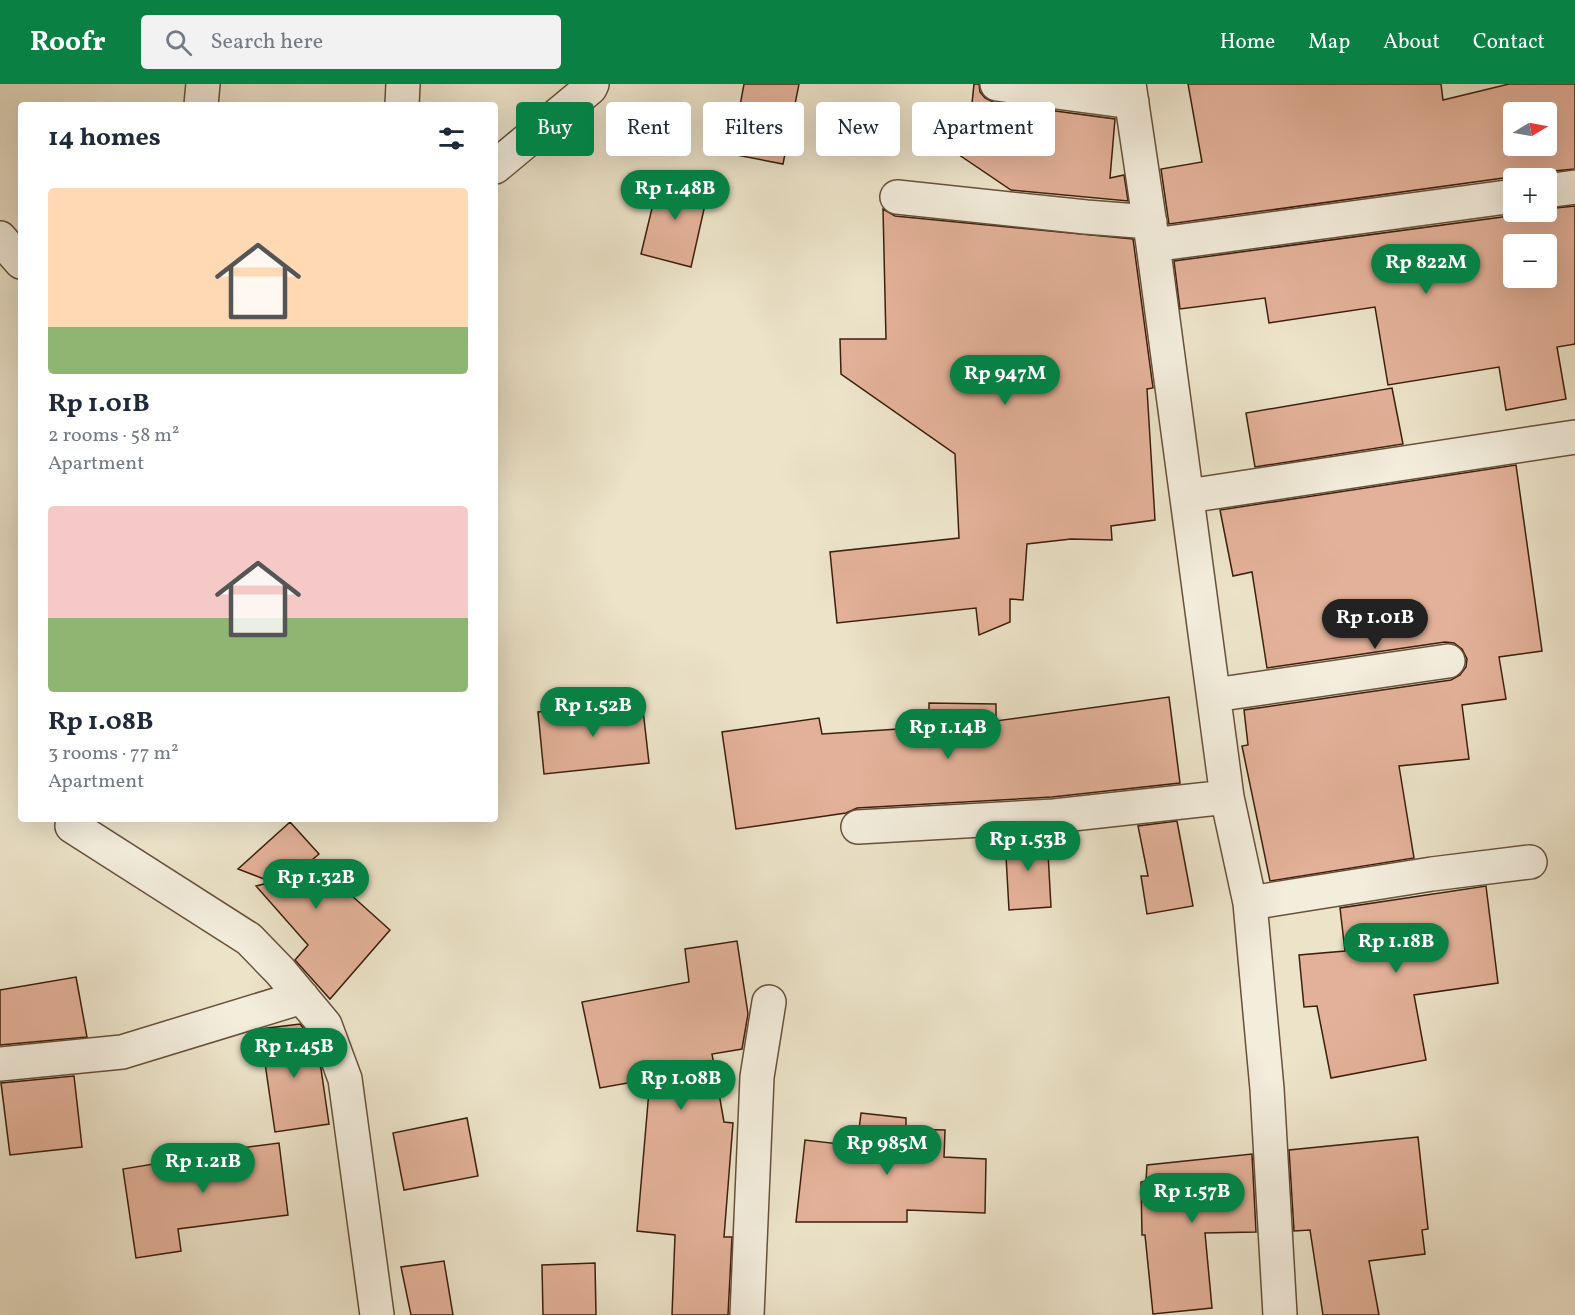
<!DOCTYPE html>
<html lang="en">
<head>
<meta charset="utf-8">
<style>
  :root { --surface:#fff; --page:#f2f2f3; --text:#1f2937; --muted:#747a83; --accent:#0b8043 }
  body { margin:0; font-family:Vollkorn,serif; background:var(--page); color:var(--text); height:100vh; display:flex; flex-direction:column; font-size:22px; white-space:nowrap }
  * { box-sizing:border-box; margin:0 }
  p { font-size:20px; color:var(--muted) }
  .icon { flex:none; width:33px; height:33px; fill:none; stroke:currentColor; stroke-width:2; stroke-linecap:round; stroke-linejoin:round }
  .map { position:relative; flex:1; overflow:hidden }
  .drawer { position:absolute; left:18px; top:18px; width:480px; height:720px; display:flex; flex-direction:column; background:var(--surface); border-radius:6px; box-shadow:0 6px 24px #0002 }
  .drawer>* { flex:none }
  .banner { position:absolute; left:516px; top:18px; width:570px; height:54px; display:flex; gap:12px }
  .needle { width:39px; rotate:80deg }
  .tools { position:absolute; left:1503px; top:18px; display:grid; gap:12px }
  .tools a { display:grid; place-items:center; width:54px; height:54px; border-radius:6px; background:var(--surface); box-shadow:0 6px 24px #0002; font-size:30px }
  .price { position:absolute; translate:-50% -51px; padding:0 14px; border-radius:21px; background:var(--accent); color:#fff; font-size:20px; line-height:39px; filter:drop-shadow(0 2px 3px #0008) }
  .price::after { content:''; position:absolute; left:50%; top:36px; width:18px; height:14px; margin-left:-9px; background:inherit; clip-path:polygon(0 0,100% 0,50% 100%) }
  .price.active { background:#222; color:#fff }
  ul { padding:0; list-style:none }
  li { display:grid; align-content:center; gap:12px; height:318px; padding:0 30px }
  li span { display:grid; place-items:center; height:186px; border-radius:6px; color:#555 }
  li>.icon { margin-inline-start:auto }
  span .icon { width:108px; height:108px; fill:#fffc; stroke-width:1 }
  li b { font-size:26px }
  h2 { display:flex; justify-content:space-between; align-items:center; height:72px; padding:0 30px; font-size:26px }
  .tag { padding:0 21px; border-radius:6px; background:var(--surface); box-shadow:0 6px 24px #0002; font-size:21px; line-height:54px }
  .tag.active { background:var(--accent); color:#fff }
  header { display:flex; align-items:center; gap:36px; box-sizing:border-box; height:84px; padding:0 30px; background:var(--accent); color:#fff }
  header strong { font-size:28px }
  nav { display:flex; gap:33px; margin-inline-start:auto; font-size:21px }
  .search { width:420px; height:54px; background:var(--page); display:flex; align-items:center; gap:15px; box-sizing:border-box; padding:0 21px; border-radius:6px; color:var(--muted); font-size:22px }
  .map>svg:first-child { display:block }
  .building { fill:#e3b199; stroke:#3c1f0a; stroke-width:1.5; fill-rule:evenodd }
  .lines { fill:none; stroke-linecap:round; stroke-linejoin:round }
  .street-casing { stroke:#68503a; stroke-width:36 }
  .street { stroke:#f3eddc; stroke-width:33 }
</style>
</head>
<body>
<header>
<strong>Roofr</strong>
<div class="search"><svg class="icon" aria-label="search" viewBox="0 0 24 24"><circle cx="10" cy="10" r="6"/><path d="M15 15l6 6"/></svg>Search here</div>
<nav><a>Home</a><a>Map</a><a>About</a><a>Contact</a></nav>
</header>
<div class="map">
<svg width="1575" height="1231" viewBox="0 0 1575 1231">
  <rect width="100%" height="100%" fill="#ece3c9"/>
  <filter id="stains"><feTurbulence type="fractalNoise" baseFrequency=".00333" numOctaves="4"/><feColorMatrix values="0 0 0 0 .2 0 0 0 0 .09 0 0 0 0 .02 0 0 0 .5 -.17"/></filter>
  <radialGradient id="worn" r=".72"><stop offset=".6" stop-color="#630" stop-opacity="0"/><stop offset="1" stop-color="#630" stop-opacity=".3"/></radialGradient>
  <path class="building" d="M 744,0 L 799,0 L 783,80 L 731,70 Z
    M 974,0 L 979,0 L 980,8 L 985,14 L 995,19 L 1115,35 L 1110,94 L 1124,91 L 1128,117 L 1011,106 L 943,60 L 951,19 L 971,29 Z
    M 1188,0 L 1441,0 L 1443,16 L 1509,0 L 1575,0 L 1575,85 L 1543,88 L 1533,94 L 1511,93 L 1169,140 L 1161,85 L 1202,78 ZM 1514,28 L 1546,28 L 1546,62 L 1514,62 Z
    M 660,91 L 709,103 L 691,183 L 641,170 Z
    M 1575,122 L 1575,260 L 1557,263 L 1566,315 L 1506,326 L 1499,283 L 1388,301 L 1375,223 L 1269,239 L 1265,214 L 1180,225 L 1174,177 L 1517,131 L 1524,128 L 1546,128 L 1546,125 ZM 1514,160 L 1546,160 L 1546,194 L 1514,194 Z
    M 883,125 L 895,132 L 1133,155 L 1153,304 L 1147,305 L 1155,436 L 1111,442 L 1112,456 L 1071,455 L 1027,460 L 1023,516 L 1010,515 L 1010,538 L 979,551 L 976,524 L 837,539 L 830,468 L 959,454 L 955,370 L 841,290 L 840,255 L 886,255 Z
    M 1392,304 L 1403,360 L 1255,383 L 1246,329 Z
    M 1516,381 L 1542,567 L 1499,573 L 1506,615 L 1462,621 L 1469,675 L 1399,682 L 1414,774 L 1270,797 L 1242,662 L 1248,661 L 1244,626 L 1451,596 L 1460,591 L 1466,583 L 1467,575 L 1462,565 L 1454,559 L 1445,558 L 1267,584 L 1252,488 L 1233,492 L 1220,426 Z
    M 1169,613 L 1180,699 L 1052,713 L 857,724 L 846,729 L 736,745 L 722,648 L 819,634 L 822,650 L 929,643 L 929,619 L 996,620 L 996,637 Z
    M 642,617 L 649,679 L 544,690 L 538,628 Z
    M 1177,737 L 1193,822 L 1147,830 L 1141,792 L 1148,792 L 1138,742 Z
    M 290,738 L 319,770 L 312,776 L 390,846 L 330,915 L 295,876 L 308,861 L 256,802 L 272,798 L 238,785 Z
    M 1047,751 L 1051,823 L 1009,826 L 1005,754 Z
    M 1486,802 L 1498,899 L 1414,911 L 1426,976 L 1331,994 L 1317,922 L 1304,923 L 1299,871 L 1345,867 L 1340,824 Z
    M 737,857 L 748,930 L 742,965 L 712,970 L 724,1038 L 733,1039 L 724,1153 L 732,1153 L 728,1231 L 672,1231 L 675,1151 L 637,1147 L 650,995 L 600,1004 L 582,918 L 689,898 L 685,865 Z
    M 76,893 L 87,953 L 0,961 L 0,906 Z
    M 300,940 L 309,951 L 321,985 L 329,1040 L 275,1048 L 260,945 Z
    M 74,992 L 82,1063 L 10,1071 L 1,999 Z
    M 861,1029 L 906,1034 L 906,1045 L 945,1046 L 944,1073 L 986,1075 L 985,1129 L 907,1126 L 907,1138 L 796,1138 L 805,1056 L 857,1062 Z
    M 467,1034 L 478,1092 L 404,1106 L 393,1049 Z
    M 1418,1053 L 1428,1145 L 1422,1146 L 1425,1170 L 1369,1177 L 1379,1231 L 1323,1231 L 1310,1146 L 1294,1147 L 1289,1066 Z
    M 279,1059 L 288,1131 L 178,1145 L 181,1167 L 136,1174 L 123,1085 L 172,1077 L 171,1073 Z
    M 1252,1070 L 1256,1148 L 1205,1149 L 1212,1224 L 1153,1230 L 1145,1151 L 1142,1151 L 1141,1098 L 1146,1097 L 1147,1081 Z
    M 444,1177 L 453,1231 L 411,1231 L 401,1183 Z
    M 595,1179 L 596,1231 L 543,1231 L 542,1181 Z"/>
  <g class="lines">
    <defs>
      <path id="street" d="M 997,0 L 1132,18
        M 1129,0 L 1153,161 L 1227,713 L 1250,819 L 1267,1005 L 1280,1231
        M 201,21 L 203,0
        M 402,21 L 403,0
        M 495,83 L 590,4 L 592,0
        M 1546,107 L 1575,103
        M 897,113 L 1086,133 L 1150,138
        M 0,154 L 21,178
        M 1153,161 L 1514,112
        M 1188,412 L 1575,353
        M 1214,611 L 1448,577
        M 72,742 L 249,855 L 280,887 L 325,941 L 345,995 L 377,1231
        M 858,743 L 1054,732 L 1227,713
        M 1250,819 L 1432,790 L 1530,778
        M 0,980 L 122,968 L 302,913
        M 747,1231 L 757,993 L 769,918"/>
    </defs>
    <use href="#street" class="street-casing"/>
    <use href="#street" class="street"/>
  </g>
  <rect width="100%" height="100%" filter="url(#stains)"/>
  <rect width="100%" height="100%" fill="url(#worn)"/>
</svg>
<div class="tools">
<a><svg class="needle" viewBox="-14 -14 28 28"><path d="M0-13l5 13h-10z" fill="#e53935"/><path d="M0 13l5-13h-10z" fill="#747a83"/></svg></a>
<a>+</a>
<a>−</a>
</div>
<b class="price" style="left:675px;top:137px">Rp 1.48B</b>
<b class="price" style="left:1426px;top:211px">Rp 822M</b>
<b class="price" style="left:1005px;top:322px">Rp 947M</b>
<b class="price active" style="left:1375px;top:566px">Rp 1.01B</b>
<b class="price" style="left:593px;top:654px">Rp 1.52B</b>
<b class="price" style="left:948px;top:676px">Rp 1.14B</b>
<b class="price" style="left:1028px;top:788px">Rp 1.53B</b>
<b class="price" style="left:316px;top:826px">Rp 1.32B</b>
<b class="price" style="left:1396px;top:890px">Rp 1.18B</b>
<b class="price" style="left:294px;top:995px">Rp 1.45B</b>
<b class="price" style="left:681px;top:1027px">Rp 1.08B</b>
<b class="price" style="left:887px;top:1092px">Rp 985M</b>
<b class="price" style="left:203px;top:1110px">Rp 1.21B</b>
<b class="price" style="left:1192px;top:1140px">Rp 1.57B</b>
<div class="banner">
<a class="tag active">Buy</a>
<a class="tag">Rent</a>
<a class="tag">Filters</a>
<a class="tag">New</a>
<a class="tag">Apartment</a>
</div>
<section class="drawer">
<h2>14 homes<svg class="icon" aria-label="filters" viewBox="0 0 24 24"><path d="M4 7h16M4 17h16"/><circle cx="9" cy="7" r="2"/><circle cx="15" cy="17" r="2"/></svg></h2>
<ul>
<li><span style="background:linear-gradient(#ffd9b3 75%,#8fb573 0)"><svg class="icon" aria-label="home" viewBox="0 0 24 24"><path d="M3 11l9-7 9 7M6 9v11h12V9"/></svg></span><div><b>Rp 1.01B</b><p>2 rooms · 58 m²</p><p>Apartment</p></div></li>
<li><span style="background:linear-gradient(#f6c9c9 60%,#8fb573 0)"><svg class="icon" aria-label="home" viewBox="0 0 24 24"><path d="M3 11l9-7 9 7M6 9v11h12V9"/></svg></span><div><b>Rp 1.08B</b><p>3 rooms · 77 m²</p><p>Apartment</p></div></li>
</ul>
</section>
</div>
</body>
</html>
